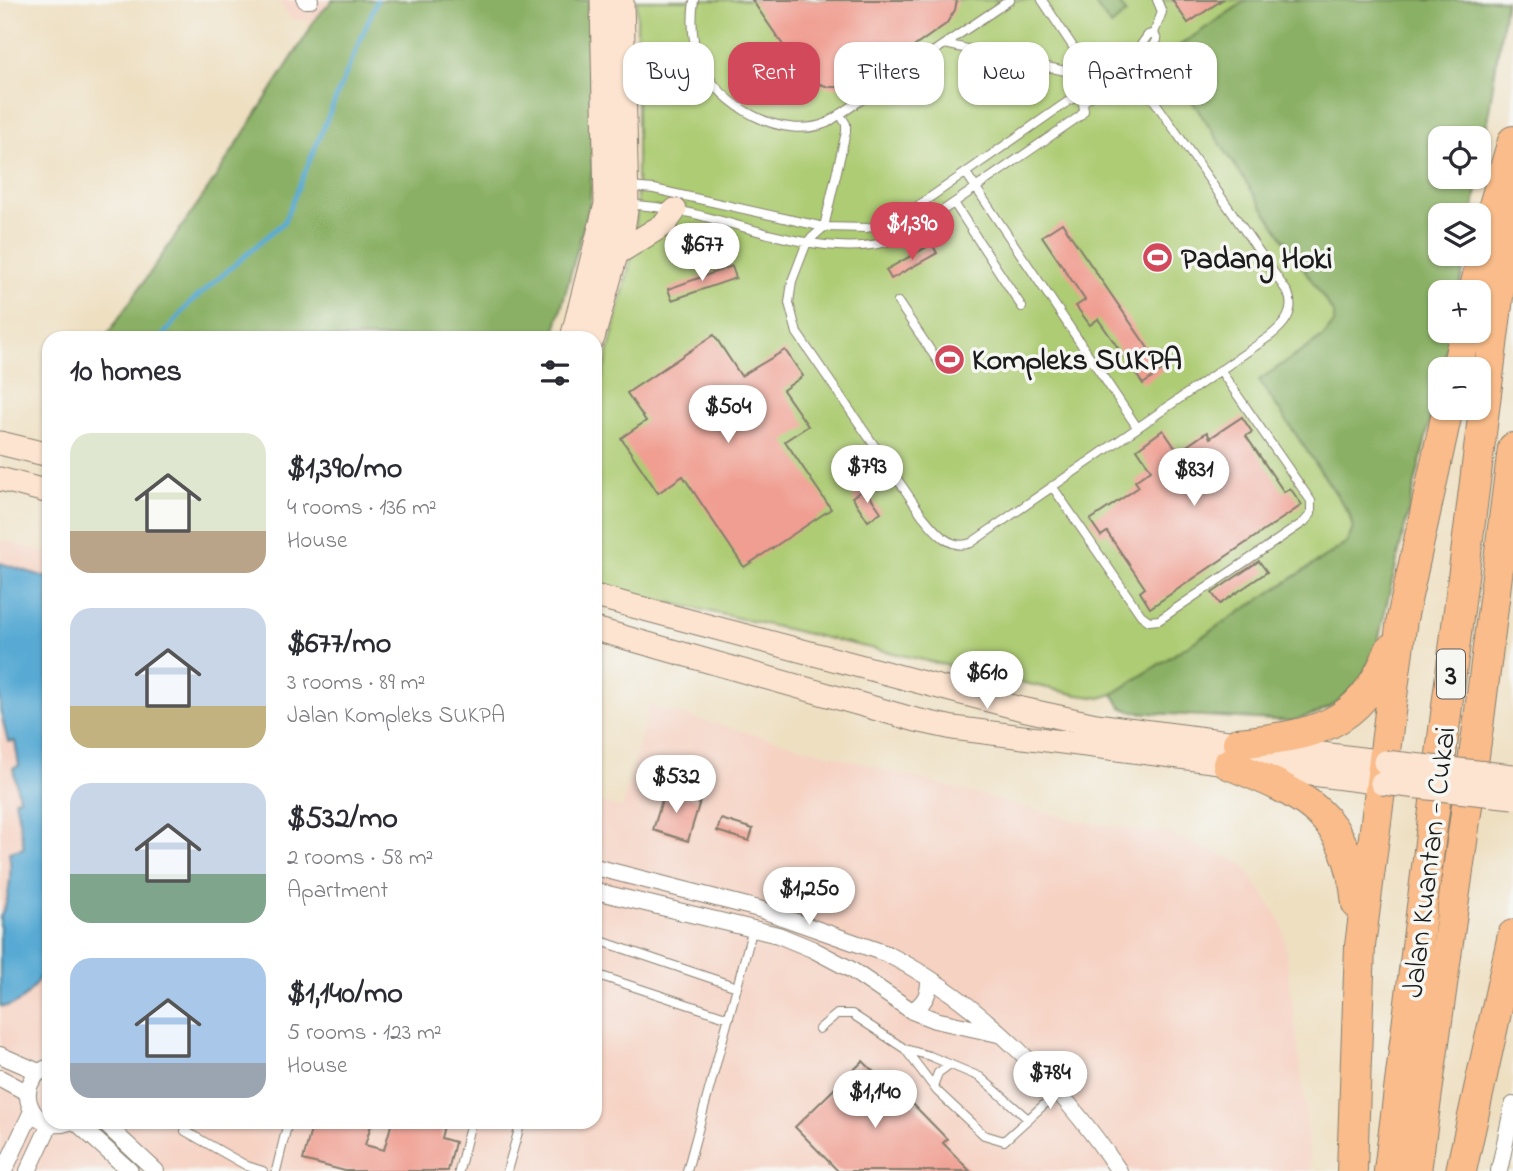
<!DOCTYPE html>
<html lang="en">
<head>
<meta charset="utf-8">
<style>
  :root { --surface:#fff; --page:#f7f7f7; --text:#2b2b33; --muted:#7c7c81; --accent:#d1495b }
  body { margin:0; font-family:"Indie Flower",sans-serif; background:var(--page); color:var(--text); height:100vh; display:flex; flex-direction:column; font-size:26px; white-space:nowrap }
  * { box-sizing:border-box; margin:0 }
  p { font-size:23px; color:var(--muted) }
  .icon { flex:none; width:38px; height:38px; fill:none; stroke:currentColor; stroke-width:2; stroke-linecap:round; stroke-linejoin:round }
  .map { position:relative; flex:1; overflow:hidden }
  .panel { position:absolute; left:42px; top:331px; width:560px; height:798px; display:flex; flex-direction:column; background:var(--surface); border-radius:21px; box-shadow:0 2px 5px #0004 }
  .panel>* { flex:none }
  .guide { position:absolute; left:623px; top:42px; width:665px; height:63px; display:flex; gap:14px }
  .tools { position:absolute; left:1428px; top:126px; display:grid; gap:14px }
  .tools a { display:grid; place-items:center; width:63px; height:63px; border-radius:14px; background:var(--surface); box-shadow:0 2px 5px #0004; font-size:35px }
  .price { position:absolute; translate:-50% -60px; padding:0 16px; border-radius:24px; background:#fff; color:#222; font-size:23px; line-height:46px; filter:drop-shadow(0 2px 4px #0008) }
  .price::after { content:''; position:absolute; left:50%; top:42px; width:21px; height:16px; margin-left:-10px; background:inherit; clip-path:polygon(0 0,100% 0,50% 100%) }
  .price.current { background:var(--accent); color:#fff }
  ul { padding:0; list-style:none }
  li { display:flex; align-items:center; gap:21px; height:175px; padding:0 28px }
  li span { display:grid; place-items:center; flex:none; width:196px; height:140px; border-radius:21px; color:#555 }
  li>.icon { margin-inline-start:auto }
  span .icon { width:84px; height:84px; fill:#fffc; stroke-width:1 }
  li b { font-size:30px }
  h2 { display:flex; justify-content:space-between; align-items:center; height:84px; padding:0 28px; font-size:30px }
  .tag { padding:0 24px; border-radius:21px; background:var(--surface); box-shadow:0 2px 5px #0004; font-size:24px; line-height:63px }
  .tag.current { background:var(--accent); color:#fff }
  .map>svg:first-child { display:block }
  .built { fill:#f6d2c3 }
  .green { fill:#adcc73; stroke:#647448; stroke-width:2 }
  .forest { fill:#8ab065; stroke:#536640; stroke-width:2; fill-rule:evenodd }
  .water { fill:#59aad4; stroke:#3a6378; stroke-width:2 }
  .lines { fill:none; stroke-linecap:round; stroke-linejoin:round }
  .stream { stroke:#59aad4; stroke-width:4.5 }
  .building { fill:#f09e91 }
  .lane-casing { stroke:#857e6e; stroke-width:10 }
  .street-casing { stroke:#857e6e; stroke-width:18 }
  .secondary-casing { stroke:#857e6e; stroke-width:25 }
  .highway-casing { stroke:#857e6e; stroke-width:32 }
  .lane { stroke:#fff; stroke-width:8 }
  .street { stroke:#fff; stroke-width:16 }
  .secondary { stroke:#fde4d0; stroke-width:23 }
  .highway { stroke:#f9bc8a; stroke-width:30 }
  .secondary-bridge-casing { stroke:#857e6e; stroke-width:25; stroke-linecap:butt }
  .secondary-bridge { stroke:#fde4d0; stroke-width:23 }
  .labels { text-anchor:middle; stroke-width:7; stroke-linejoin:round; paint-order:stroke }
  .shield { fill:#f6f6f2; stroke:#5d5d5c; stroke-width:2 }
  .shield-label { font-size:28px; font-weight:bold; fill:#1c1c1c }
  .poi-label { font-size:30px; font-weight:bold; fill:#1c1c1c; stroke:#f6f6f2; text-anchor:start }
  .street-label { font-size:30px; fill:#1c1c1c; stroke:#f6f6f2 }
</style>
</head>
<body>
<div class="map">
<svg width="1513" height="1171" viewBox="0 0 1513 1171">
  <rect width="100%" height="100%" fill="#f6f6f2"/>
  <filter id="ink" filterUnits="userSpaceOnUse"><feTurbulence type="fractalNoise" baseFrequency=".0143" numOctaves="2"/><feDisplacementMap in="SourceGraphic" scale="14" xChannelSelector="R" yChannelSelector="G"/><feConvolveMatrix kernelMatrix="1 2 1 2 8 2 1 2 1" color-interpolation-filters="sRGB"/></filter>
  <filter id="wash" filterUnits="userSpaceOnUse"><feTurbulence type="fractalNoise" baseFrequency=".00686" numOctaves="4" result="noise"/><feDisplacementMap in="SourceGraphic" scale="28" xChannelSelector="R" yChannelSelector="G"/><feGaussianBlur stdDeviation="1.57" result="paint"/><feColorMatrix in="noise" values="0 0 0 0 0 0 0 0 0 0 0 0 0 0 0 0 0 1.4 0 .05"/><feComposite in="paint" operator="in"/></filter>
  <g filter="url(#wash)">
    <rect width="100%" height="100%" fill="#eedfc1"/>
    <path class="built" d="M 278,0 L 332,0 L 326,9 L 312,21 L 291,19 Z
      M 0,540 L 49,553 L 49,1122 L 595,1122 L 595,802 L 622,808 L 649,706 L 1080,822 L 1165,833 L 1243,864 L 1282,923 L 1305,1103 L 1310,1171 L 0,1171 Z"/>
    <path class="green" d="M 637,0 L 1247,0 L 1179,46 L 1334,314 L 1334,323 L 1323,337 L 1260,380 L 1349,513 L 1353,528 L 1347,543 L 1113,694 L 1100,698 L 1078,695 L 614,590 L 595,577 L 595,408 L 632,254 L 637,214 Z"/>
    <path class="forest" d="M 332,0 L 589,0 L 592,169 L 590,203 L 553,338 L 105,338 L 210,186 L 309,31 C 313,17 324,12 332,0 Z
      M 1092,0 L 1117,0 L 1126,13 L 1111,26 Z
      M 1247,0 L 1506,0 L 1473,215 L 1440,215 L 1440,254 L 1466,254 L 1459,292 L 1440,292 L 1440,331 L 1451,331 L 1442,369 L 1440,369 L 1440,378 L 1376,650 L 1360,681 L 1336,703 L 1318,713 L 1291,721 L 1133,712 L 1121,707 L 1113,694 L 1347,543 L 1353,528 L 1349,513 L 1259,380 L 1323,337 L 1334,323 L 1334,314 L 1174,74 C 1169,62 1171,56 1179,46 ZM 1440,138 L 1479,138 L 1479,177 L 1440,177 Z"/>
    <path class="water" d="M 0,563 L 49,578 L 49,961 C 38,979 25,1010 0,1006 L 0,917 C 10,900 12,871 9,852 L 24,848 L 15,799 L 19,798 L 13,768 L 19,766 L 15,741 L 8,742 L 0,710 Z"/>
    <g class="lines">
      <path class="stream" d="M 161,338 L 189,304 L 284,222 L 377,0"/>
    </g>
    <g id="blocks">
      <path class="building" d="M 752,0 L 957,0 L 955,10 L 946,24 L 915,46 L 920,54 L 882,80 L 877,72 L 861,82 L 845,87 L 829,87 L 814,82 L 801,71 Z
        M 1172,0 L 1222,0 L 1188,23 Z
        M 1062,223 L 1163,370 L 1143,384 L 1098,319 L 1090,325 L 1076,306 L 1085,300 L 1042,236 Z
        M 932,244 L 937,253 L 891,279 L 886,270 Z
        M 732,266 L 736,278 L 672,300 L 668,289 Z
        M 714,335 L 741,376 L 785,350 L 803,376 L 783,390 L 808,426 L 785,441 L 831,509 L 744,567 L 683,476 L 658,493 L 621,438 L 646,421 L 627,393 Z
        M 1242,417 L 1252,432 L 1246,436 L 1284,492 L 1290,488 L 1302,505 L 1150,608 L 1140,592 L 1145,588 L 1107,532 L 1101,536 L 1090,520 L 1139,487 L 1135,481 L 1151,470 L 1137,449 L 1163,430 L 1178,452 L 1207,432 L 1210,438 Z
        M 865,489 L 881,512 L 868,521 L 852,497 Z
        M 1259,561 L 1267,572 L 1220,604 L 1212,593 Z
        M 667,784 L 676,787 L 674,793 L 700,801 L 688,841 L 653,830 Z
        M 721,819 L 753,829 L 749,841 L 717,831 Z
        M 863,1061 L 903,1102 L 907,1098 L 947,1139 L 943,1143 L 970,1171 L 838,1171 L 795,1127 Z
        M 313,1122 L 372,1122 L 365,1145 L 384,1150 L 392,1122 L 445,1122 L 441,1138 L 455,1142 L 448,1171 L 345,1171 L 303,1160 Z"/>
    </g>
  </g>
  <g filter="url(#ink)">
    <use href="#blocks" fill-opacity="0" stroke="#857e6e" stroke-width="2"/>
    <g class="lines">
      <defs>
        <path id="lane" d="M 694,0 C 691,21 692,44 701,64 C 720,106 782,141 827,123 L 1010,0
          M 1042,0 L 1101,89
          M 945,44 L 1092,77
          M 1137,59 L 1146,58 L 1157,40 L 1154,33 L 1162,12 L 1157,0
          M 1083,102 L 1129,70 L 1137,59 L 1136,52 L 1148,35 L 1154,33
          M 840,114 L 846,124 L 846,132 L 824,227 L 807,242 L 792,281 L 789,303 L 797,333 L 922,515 C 934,530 950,551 971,543 L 1270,336 C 1284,325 1296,312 1288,293 L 1142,83 L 1129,70
          M 966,173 L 1137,427
          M 629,187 L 654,189 L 824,227 L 867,228 L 899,219 L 1070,100 L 1076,98 L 1083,102
          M 954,203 L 1022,307
          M 628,204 C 644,206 660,207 676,210 C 746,223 842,269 910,233 L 1080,116 L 1084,111 L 1083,102
          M 898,302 L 939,363
          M 1052,486 L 1141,615 L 1149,621 L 1159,620 L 1304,522 L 1311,514 L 1311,501 L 1220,370
          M 595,939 L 737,987
          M 595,974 L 729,1018
          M 819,1029 L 837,1014 L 852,1014 L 905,1049
          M 933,1086 L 938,1073 L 950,1064
          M 1028,1119 L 980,1077 L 930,1056 L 905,1049 L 937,1091 L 984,1135 L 1004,1141 L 1058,1092
          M 185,1131 L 247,1166 L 263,1171
          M 276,1171 L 288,1122
          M 459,1171 L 471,1122
          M 507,1171 L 521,1122
          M 687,1171 L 753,928"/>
        <path id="street" d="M 305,0 L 310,0
          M 595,867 L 759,909 L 887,954 C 979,1000 1062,1086 1119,1171
          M 595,891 L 778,935 L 812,949 L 850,969 L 912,1011 L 935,1020 L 998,1034
          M 912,1011 C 925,1003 930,993 929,978
          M 0,1055 L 39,1072
          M 49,1067 C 10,1082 30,1136 70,1122
          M 0,1078 L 28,1093
          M 76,1122 L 130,1171
          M 103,1122 L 156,1171
          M 4,1171 L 32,1111
          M 28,1171 L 50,1124
          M 1499,1171 L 1513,1105"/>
        <path id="secondary" d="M 616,254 L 665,224 L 675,210
          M 572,338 L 606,204 L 602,0
          M 593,338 L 623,230 L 627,204 L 622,0
          M 0,443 L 49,455
          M 0,479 L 49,492
          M 595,596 L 1022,709 L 1096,725 L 1385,762
          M 595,629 L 916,720 L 953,728 L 1382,783"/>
        <path id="highway" d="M 1474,292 L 1495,202 L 1513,141
          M 1457,369 L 1465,331
          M 1238,743 C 1313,735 1360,728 1390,650
          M 1228,764 C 1305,795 1348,813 1357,904
          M 1352,1171 L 1360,946 L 1402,619 L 1448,408
          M 1389,1171 L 1513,177
          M 1416,1171 L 1478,727 L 1513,448
          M 1461,1171 L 1513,935"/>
      </defs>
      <use href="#lane" class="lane-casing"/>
      <use href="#street" class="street-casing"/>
      <use href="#secondary" class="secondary-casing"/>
      <use href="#highway" class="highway-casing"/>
      <use href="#lane" class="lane"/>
      <use href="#street" class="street"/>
      <use href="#secondary" class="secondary"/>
      <use href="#highway" class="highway"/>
      <defs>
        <path id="secondary-bridge" d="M 1385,762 L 1513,776
          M 1382,783 L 1513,797"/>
      </defs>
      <use href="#secondary-bridge" class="secondary-bridge-casing"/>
      <use href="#secondary-bridge" class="secondary-bridge"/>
    </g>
  </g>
  <defs>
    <symbol id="stadium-disc" viewBox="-11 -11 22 22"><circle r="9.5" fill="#d1495b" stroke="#f6f6f2"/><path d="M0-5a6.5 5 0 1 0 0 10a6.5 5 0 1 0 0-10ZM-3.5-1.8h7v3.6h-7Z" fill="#fff"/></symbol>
  </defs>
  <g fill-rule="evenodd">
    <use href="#stadium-disc" x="1140" y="240" width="35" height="35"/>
    <use href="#stadium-disc" x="932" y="342" width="35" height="35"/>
  </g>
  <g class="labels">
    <rect class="shield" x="1437" y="649.5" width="28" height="49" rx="5"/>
    <g class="shield-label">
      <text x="1451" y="684">3</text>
    </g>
    <g class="poi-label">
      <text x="1181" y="268">Padang Hoki</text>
      <text x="972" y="369">Kompleks SUKPA</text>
    </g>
    <g class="street-label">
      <text transform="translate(1428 862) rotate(-83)" y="10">Jalan Kuantan - Cukai</text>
    </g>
  </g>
</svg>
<div class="tools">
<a><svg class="icon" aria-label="locate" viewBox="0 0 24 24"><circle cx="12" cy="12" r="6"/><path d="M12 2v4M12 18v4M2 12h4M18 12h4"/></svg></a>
<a><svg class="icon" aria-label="layers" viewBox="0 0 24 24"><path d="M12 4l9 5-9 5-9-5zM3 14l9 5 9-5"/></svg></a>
<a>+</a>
<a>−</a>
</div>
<b class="price current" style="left:912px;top:262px">$1,390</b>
<b class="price" style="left:702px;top:283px">$677</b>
<b class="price" style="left:728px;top:445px">$504</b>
<b class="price" style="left:867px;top:505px">$793</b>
<b class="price" style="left:1194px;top:508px">$831</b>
<b class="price" style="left:987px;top:711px">$610</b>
<b class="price" style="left:676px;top:815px">$532</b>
<b class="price" style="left:809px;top:927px">$1,250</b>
<b class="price" style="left:1050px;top:1111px">$784</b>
<b class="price" style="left:875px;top:1130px">$1,140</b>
<div class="guide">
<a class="tag">Buy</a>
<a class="tag current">Rent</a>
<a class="tag">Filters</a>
<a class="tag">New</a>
<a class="tag">Apartment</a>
</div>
<section class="panel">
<h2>10 homes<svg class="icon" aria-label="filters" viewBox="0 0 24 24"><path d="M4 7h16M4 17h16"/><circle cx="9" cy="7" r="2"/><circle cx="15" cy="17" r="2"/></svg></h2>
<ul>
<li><span style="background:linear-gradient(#dfe7d0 70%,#b9a48a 0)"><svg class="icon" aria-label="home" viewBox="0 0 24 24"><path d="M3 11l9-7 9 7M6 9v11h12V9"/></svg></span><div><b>$1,390/mo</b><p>4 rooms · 136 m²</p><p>House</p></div></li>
<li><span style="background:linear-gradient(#c9d6e8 70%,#c2b280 0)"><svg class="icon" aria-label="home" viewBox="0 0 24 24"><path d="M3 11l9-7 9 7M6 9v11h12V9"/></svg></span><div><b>$677/mo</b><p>3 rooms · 89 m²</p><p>Jalan Kompleks SUKPA</p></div></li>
<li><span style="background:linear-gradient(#c9d6e8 65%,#7fa58c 0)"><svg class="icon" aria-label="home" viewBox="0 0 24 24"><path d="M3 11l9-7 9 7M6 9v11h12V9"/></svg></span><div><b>$532/mo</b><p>2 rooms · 58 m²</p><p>Apartment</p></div></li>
<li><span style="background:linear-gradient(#a9c7e8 75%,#9aa5b1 0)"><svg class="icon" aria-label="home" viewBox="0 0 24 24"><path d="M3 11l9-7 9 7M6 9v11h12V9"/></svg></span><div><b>$1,140/mo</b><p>5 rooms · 123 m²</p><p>House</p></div></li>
</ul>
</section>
</div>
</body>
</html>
